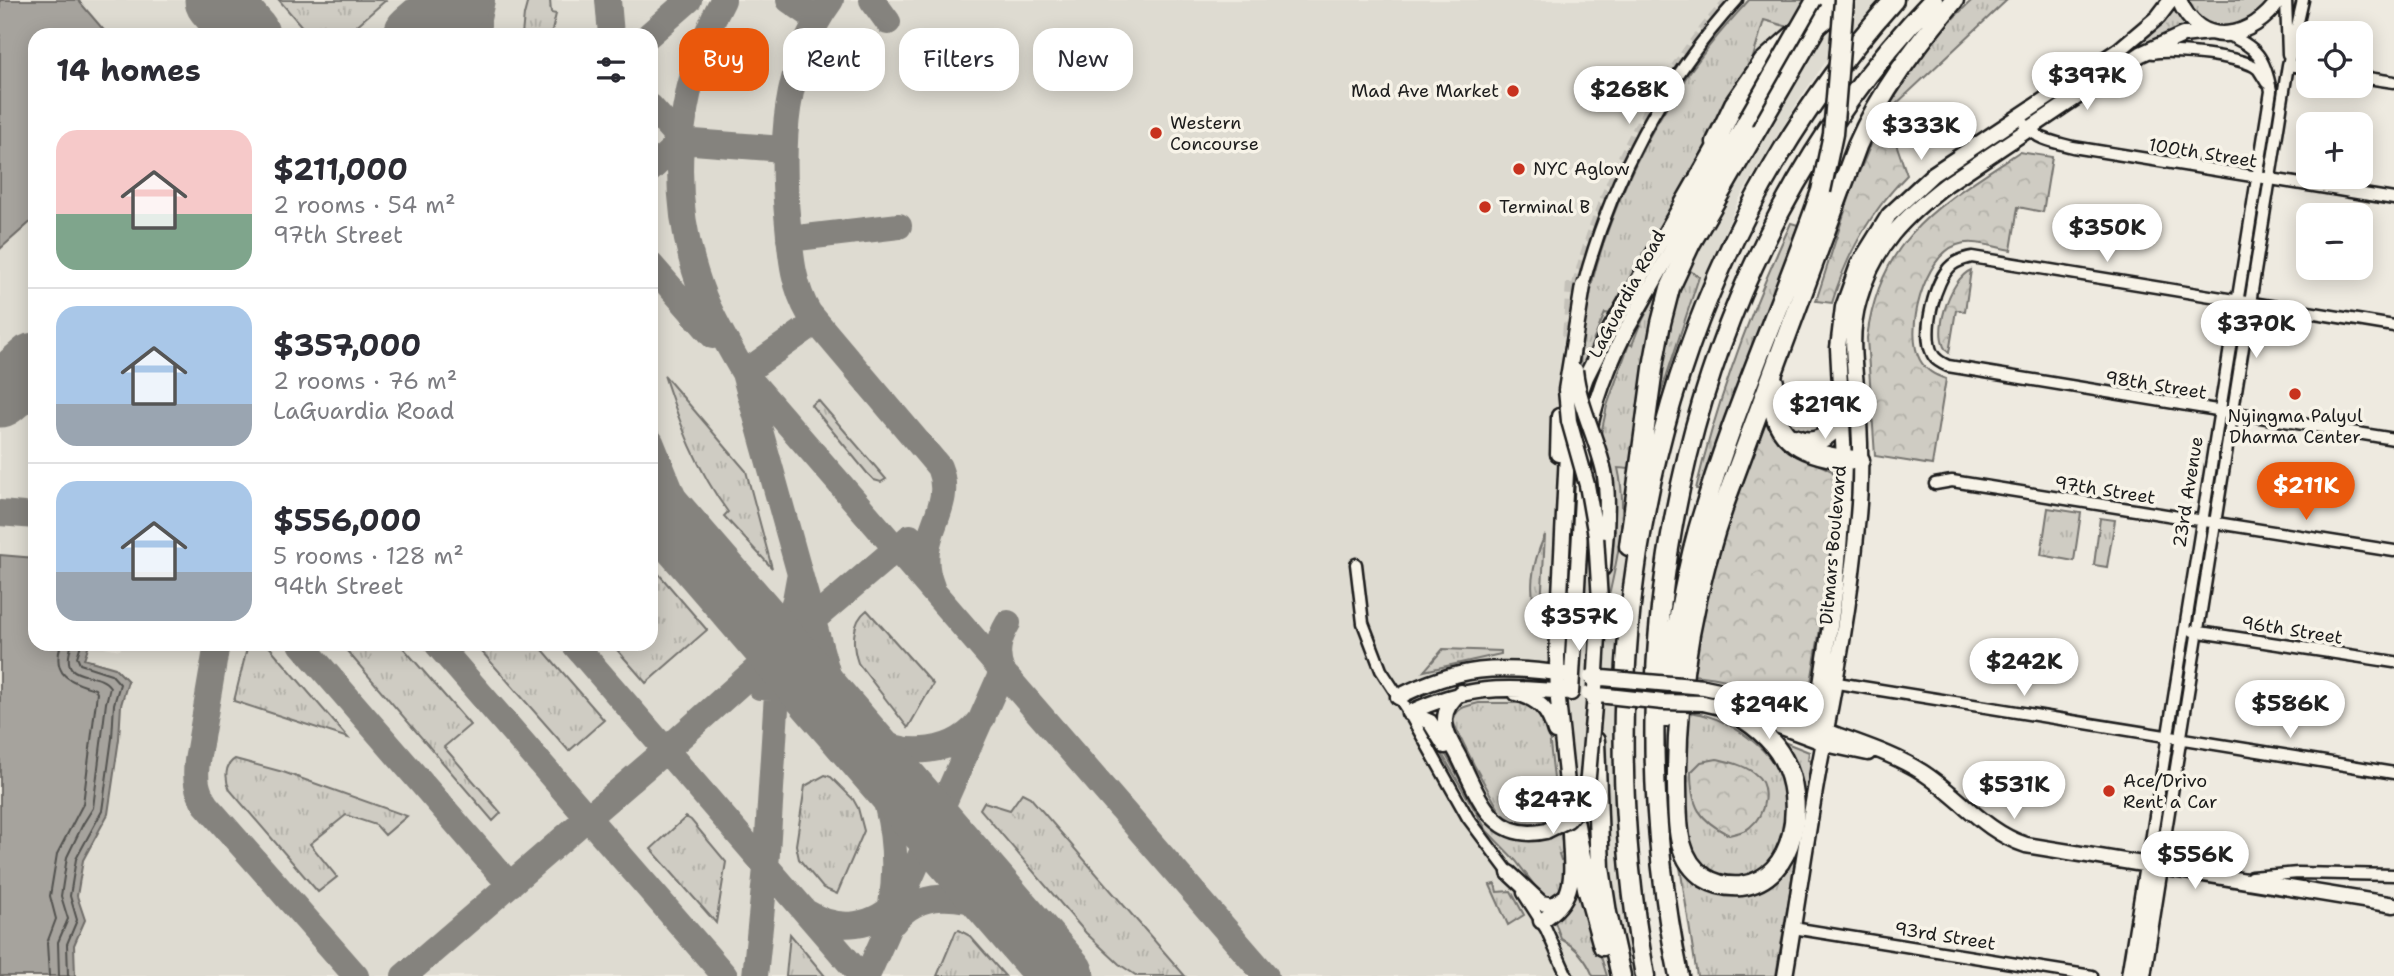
<!DOCTYPE html>
<html lang="en">
<head>
<meta charset="utf-8">
<style>
  :root { --surface:#fff; --page:#f7f7f7; --text:#2b2b33; --muted:#7c7c81; --line:#e1e1e2; --accent:#ea580c }
  body { margin:0; font-family:"Shantell Sans",sans-serif; background:var(--page); color:var(--text); height:100vh; display:flex; flex-direction:column; font-size:26px; white-space:nowrap }
  * { box-sizing:border-box; margin:0 }
  p { font-size:23px; color:var(--muted) }
  .icon { flex:none; width:38px; height:38px; fill:none; stroke:currentColor; stroke-width:2; stroke-linecap:round; stroke-linejoin:round }
  .map { position:relative; flex:1; overflow:hidden }
  .details { position:absolute; left:28px; top:28px; width:630px; height:623px; display:flex; flex-direction:column; background:var(--surface); border-radius:21px; box-shadow:0 4px 18px #0003 }
  .details>* { flex:none }
  .top-card { position:absolute; left:679px; top:28px; width:665px; height:63px; display:flex; gap:14px }
  .fabs { position:absolute; left:2296px; top:21px; display:grid; gap:14px }
  .fabs a { display:grid; place-items:center; width:77px; height:77px; border-radius:14px; background:var(--surface); box-shadow:0 4px 18px #0003; font-size:35px }
  .price { position:absolute; translate:-50% -60px; padding:0 16px; border-radius:24px; background:#fff; color:#222; font-size:23px; line-height:46px; filter:drop-shadow(0 2px 4px #0008) }
  .price::after { content:''; position:absolute; left:50%; top:42px; width:21px; height:16px; margin-left:-10px; background:inherit; clip-path:polygon(0 0,100% 0,50% 100%) }
  .price.on { background:var(--accent); color:#fff }
  ul { padding:0; list-style:none }
  li { display:flex; align-items:center; gap:21px; height:175px; padding:0 28px }
  li+li { border-top:2px solid var(--line) }
  li span { display:grid; place-items:center; flex:none; width:196px; height:140px; border-radius:21px; color:#555 }
  li>.icon { margin-inline-start:auto }
  span .icon { width:84px; height:84px; fill:#fffc; stroke-width:1 }
  li b { font-size:30px }
  h2 { display:flex; justify-content:space-between; align-items:center; height:84px; padding:0 28px; font-size:30px }
  .pill { padding:0 24px; border-radius:21px; background:var(--surface); box-shadow:0 4px 18px #0003; font-size:24px; line-height:63px }
  .pill.on { background:var(--accent); color:#fff }
  .map>svg:first-child { display:block }
  .built { fill:#dedbd1 }
  .grass { fill:url(#grass-tufts); stroke:#767470; stroke-width:2 }
  .forest { fill:url(#forest-crowns); stroke:#767470; stroke-width:2 }
  .water { fill:#a6a39d; stroke:#6f6d69; stroke-width:2 }
  .lines { fill:none; stroke-linecap:round; stroke-linejoin:round }
  .shore { stroke:#535250; stroke-width:2 }
  .taxiway { stroke:#85837e; stroke-width:26 }
  .runway { stroke:#85837e; stroke-width:65 }
  .street-tunnel { stroke:#c4c1b9; stroke-width:10; stroke-dasharray:10 5; stroke-linecap:butt }
  .secondary-tunnel { stroke:#c4c1b9; stroke-width:14; stroke-dasharray:14 7; stroke-linecap:butt }
  .street-casing { stroke:#1c1c1c; stroke-width:15 }
  .secondary-casing { stroke:#1c1c1c; stroke-width:19 }
  .highway-casing { stroke:#1c1c1c; stroke-width:23 }
  .street { stroke:#f7f3e8; stroke-width:10 }
  .secondary { stroke:#f7f3e8; stroke-width:14 }
  .highway { stroke:#f7f3e8; stroke-width:18 }
  .secondary-bridge-casing { stroke:#1c1c1c; stroke-width:19; stroke-linecap:butt }
  .highway-bridge-casing { stroke:#1c1c1c; stroke-width:23; stroke-linecap:butt }
  .secondary-bridge { stroke:#f7f3e8; stroke-width:14 }
  .highway-bridge { stroke:#f7f3e8; stroke-width:18 }
  .poi-dot { fill:#c8321e; stroke:#f7f3e8; stroke-width:2.5 }
  .labels { text-anchor:middle; stroke-width:7; stroke-linejoin:round; paint-order:stroke }
  .poi-label { font-size:18px; fill:#1c1c1c; stroke:#f7f3e8; text-anchor:start }
  .street-label { font-size:18px; fill:#1c1c1c; stroke:#f7f3e8 }
</style>
</head>
<body>
<div class="map">
<svg width="2394" height="976" viewBox="0 0 2394 976">
  <defs>
    <pattern id="grass-tufts" width="24" height="20" patternUnits="userSpaceOnUse" patternTransform="scale(1.75)"><rect width="24" height="20" fill="#cfccc3"/><path d="M3 7l-1-3M5 7V3M7 7l1-3M15 17l-1-3M17 17v-4M19 17l1-3" fill="none" stroke="#b1afa7"/></pattern>
    <pattern id="forest-crowns" width="20" height="18" patternUnits="userSpaceOnUse" patternTransform="scale(1.75)"><rect width="20" height="18" fill="#cfccc3"/><path d="M2 6a3 3 0 1 1 6 0M12 15a3 3 0 1 1 6 0" fill="none" stroke="#b1afa7"/></pattern>
  </defs>
  <rect width="100%" height="100%" fill="#eeeae0"/>
  <filter id="ink" filterUnits="userSpaceOnUse"><feTurbulence type="fractalNoise" baseFrequency=".0143" numOctaves="2"/><feDisplacementMap in="SourceGraphic" scale="14" xChannelSelector="R" yChannelSelector="G"/><feConvolveMatrix kernelMatrix="1 2 1 2 8 2 1 2 1" color-interpolation-filters="sRGB"/></filter>
  <g filter="url(#ink)">
    <path class="built" d="M 78,0 L 1878,0 L 1830,56 L 1801,97 L 1738,201 L 1691,309 L 1657,412 L 1631,545 L 1613,713 L 1613,789 L 1618,854 L 1624,913 L 1635,976 L 75,976 L 73,945 L 85,920 L 77,896 L 83,860 L 108,814 L 119,739 L 121,705 L 128,681 L 115,668 L 84,659 L 89,644 L 120,650 L 122,644 L 651,644 L 651,35 L 108,35 Z
      M 35,218 L 35,558 L 0,555 L 0,249 Z"/>
    <path class="grass" d="M 279,0 L 386,0 L 346,35 L 309,35 Z
      M 528,0 L 550,0 L 551,13 L 556,14 L 551,35 L 522,35 L 524,15 Z
      M 1749,0 L 1823,0 L 1792,28 L 1764,20 L 1749,71 L 1611,314 L 1605,313 L 1580,372 C 1581,265 1639,136 1704,53 C 1718,34 1734,17 1749,0 Z
      M 1972,0 L 2007,0 L 1895,105 L 1889,122 L 1885,112 L 1937,34 Z
      M 2188,0 L 2269,0 C 2262,9 2254,18 2243,22 C 2222,31 2193,26 2188,0 Z
      M 2173,8 L 2187,27 L 2041,117 L 2038,111 L 2142,40 L 2158,26 Z
      M 737,37 L 756,53 L 738,84 L 716,77 Z
      M 1791,223 L 1798,225 L 1704,490 L 1696,489 C 1718,397 1751,309 1791,223 Z
      M 1685,267 L 1699,277 L 1656,408 L 1667,322 Z
      M 1667,273 L 1669,275 L 1637,423 L 1630,469 L 1618,468 C 1628,512 1618,557 1608,600 L 1587,546 L 1594,467 L 1607,406 L 1629,344 L 1632,345 L 1639,327 Z
      M 664,375 L 746,471 L 772,568 L 724,516 L 728,512 C 697,470 680,424 664,375 Z
      M 818,400 L 886,479 L 881,482 L 874,480 L 867,473 L 811,405 Z
      M 2048,508 L 2081,513 L 2074,561 L 2041,555 Z
      M 2100,518 L 2115,520 L 2107,567 L 2094,565 Z
      M 1545,535 L 1540,625 C 1527,593 1531,566 1545,535 Z
      M 651,565 L 707,630 L 646,683 L 612,644 L 651,644 Z
      M 867,610 L 933,684 L 908,728 L 858,663 C 852,646 851,622 867,610 Z
      M 248,644 L 267,644 L 348,738 L 234,701 Z
      M 341,644 L 400,644 L 470,725 L 444,747 L 501,813 L 493,821 Z
      M 475,644 L 538,644 L 604,720 L 569,751 Z
      M 1443,649 L 1501,651 L 1501,654 L 1424,671 Z
      M 1479,703 L 1532,703 L 1547,717 L 1558,814 C 1537,828 1515,827 1497,810 L 1498,808 L 1474,765 L 1453,722 C 1456,707 1466,706 1479,703 Z
      M 1688,712 C 1708,714 1726,722 1742,733 C 1758,744 1773,758 1780,776 C 1796,816 1775,894 1719,875 C 1703,870 1692,856 1689,840 C 1679,802 1687,752 1688,712 Z
      M 1784,742 L 1809,752 L 1808,760 L 1811,761 L 1805,800 L 1801,800 L 1781,744 Z
      M 1443,750 C 1472,797 1493,864 1561,833 L 1563,853 L 1559,854 L 1561,860 L 1564,860 C 1565,876 1566,889 1550,897 L 1541,894 L 1516,861 L 1487,831 L 1442,754 Z
      M 235,759 L 283,772 L 407,816 L 385,835 L 376,825 L 346,815 L 310,844 L 337,877 L 318,892 L 230,790 C 225,780 224,765 235,759 Z
      M 825,775 L 831,777 L 853,799 L 858,808 L 864,831 L 837,894 L 823,888 L 799,859 L 796,845 L 805,786 Z
      M 1022,793 L 1030,797 L 1185,976 L 1137,976 L 1119,964 L 1086,933 L 980,809 L 984,802 L 1010,810 Z
      M 686,817 L 691,820 L 726,862 L 716,923 L 651,849 Z
      M 1794,847 L 1797,848 L 1776,976 L 1697,976 L 1678,854 L 1727,892 Z
      M 1578,883 L 1607,976 L 1593,976 C 1587,961 1576,947 1561,939 L 1554,919 C 1567,909 1575,900 1578,883 Z
      M 1495,884 L 1497,892 L 1511,891 L 1524,915 L 1508,925 L 1490,885 Z
      M 959,930 L 970,936 L 1005,976 L 937,976 L 956,931 Z
      M 790,934 L 825,976 L 786,976 Z"/>
    <path class="forest" d="M 1885,112 L 1907,175 C 1870,212 1847,253 1832,303 L 1816,301 L 1853,186 Z
      M 2019,152 L 2052,157 L 2043,212 L 2018,207 L 2011,250 C 1994,247 1973,239 1957,245 C 1924,256 1904,332 1920,360 C 1926,371 1935,375 1946,379 L 1932,465 L 1875,456 L 1867,338 C 1880,235 1941,204 2019,152 Z
      M 1971,270 L 1965,311 L 1956,310 L 1949,353 C 1930,339 1949,279 1971,270 Z
      M 1766,411 L 1804,457 L 1832,471 L 1836,479 L 1828,582 L 1808,700 L 1801,708 C 1767,691 1728,677 1691,675 L 1699,619 L 1720,538 Z
      M 1717,759 C 1730,762 1744,765 1754,773 C 1772,786 1765,815 1750,827 C 1745,832 1736,833 1729,835 C 1699,820 1691,806 1691,772 L 1701,762 Z"/>
    <path class="water" d="M 0,0 L 78,0 L 108,35 L 35,35 L 35,218 L 0,249 Z
      M 0,555 L 35,558 L 35,644 L 89,644 L 84,659 L 115,668 L 128,681 L 121,705 L 119,739 L 108,814 L 83,860 L 77,896 L 85,920 L 74,945 L 75,976 L 0,976 Z"/>
    <g class="lines">
      <path class="shore" d="M 49,976 L 47,943 L 56,919 L 50,896 L 57,854 L 83,804 L 97,693 L 95,689 C 70,682 51,675 61,644
        M 59,976 L 58,942 L 68,919 L 61,896 L 67,857 L 83,824 L 93,808 L 106,703 L 110,687 C 98,668 57,686 72,644
        M 68,976 L 67,944 L 77,920 L 70,896 L 76,859 L 102,811 L 112,738 L 114,704 L 120,684 L 111,674 L 80,664 L 77,657 L 81,644"/>
      <path class="taxiway" d="M 422,0 L 452,35
        M 608,0 L 611,35
        M 723,0 C 674,91 666,200 704,297 C 715,324 730,348 744,373 L 1266,976
        M 789,0 L 818,20
        M 831,0 C 782,67 780,146 788,225 C 791,256 793,286 809,313 L 939,467 C 957,512 911,534 932,587
        M 872,0 L 888,22
        M 478,35 L 478,19 L 482,0
        M 649,35 L 689,0
        M 651,107 L 681,141
        M 651,169 L 681,141 L 783,149
        M 789,239 L 899,226
        M 651,265 L 713,336
        M 816,322 L 744,373 L 830,682 C 833,695 836,713 844,723 C 849,729 860,734 867,737 C 906,758 956,756 983,717
        M 651,442 L 684,523 L 707,566
        M 0,513 L 35,516
        M 755,621 L 772,647 L 778,677 L 766,868 L 755,976
        M 801,630 L 910,537
        M 217,644 L 197,761 C 195,778 196,790 206,805 L 356,976
        M 301,644 L 510,885
        M 437,644 L 725,976
        M 574,644 L 861,976
        M 760,687 L 813,688
        M 865,748 C 890,797 900,850 891,905
        M 808,913 C 838,932 875,928 899,900
        M 894,922 C 923,885 965,899 1003,908
        M 1046,958 L 1068,976
        M 404,976 L 666,750 L 779,649 L 795,600 L 799,578
        M 867,976 L 1002,672 C 995,654 998,640 1008,623"/>
      <path class="runway" d="M 217,0 L 247,35
        M 416,35 L 457,0
        M 0,395 L 35,365
        M 651,501 L 1062,976"/>
      <path class="street-tunnel" d="M 1577,285 C 1602,180 1657,80 1729,0"/>
      <path class="secondary-tunnel" d="M 1569,337 L 1573,283"/>
      <defs>
        <path id="street" d="M 2286,0 L 2288,54
          M 2153,53 C 2171,49 2244,56 2258,69 C 2261,73 2264,79 2267,83
          M 2288,65 L 2308,68
          M 2361,77 L 2394,82
          M 2019,116 C 2034,140 2047,140 2073,147 L 2394,199
          M 1583,286 C 1611,180 1663,81 1737,0
          M 2394,326 L 1972,257 C 1964,259 1958,260 1952,265 C 1934,280 1922,333 1932,353 C 1935,360 1941,363 1948,366 L 2394,439
          M 1935,484 L 1952,481 L 2394,551
          M 1356,564 L 1363,623 L 1381,670 L 1409,713 L 1468,818 L 1513,878
          M 2193,631 L 2394,662
          M 1831,682 L 2394,773
          M 2147,866 L 2271,91 C 2265,58 2257,46 2225,34
          M 2160,868 L 2288,65 L 2303,0
          M 2251,877 L 2298,873 L 2394,875
          M 1523,893 L 1546,929 L 1567,976
          M 1793,928 L 2092,976"/>
        <path id="secondary" d="M 2179,0 C 2200,51 2253,39 2279,0
          M 1806,38 L 1846,3
          M 1558,454 L 1559,416
          M 1603,568 L 1606,531
          M 1704,687 C 1748,695 1788,715 1829,732 C 1860,744 1894,754 1922,772 C 1958,795 1985,832 2026,845 L 2394,905
          M 1461,692 C 1453,699 1445,708 1445,719 C 1444,733 1454,747 1460,759 C 1479,798 1493,843 1546,831
          M 1516,693 C 1539,699 1549,710 1555,732
          M 1571,693 L 1584,462 C 1589,416 1604,374 1624,334 L 1745,121
          M 1398,697 C 1459,666 1498,665 1565,674
          M 1703,703 L 1742,712 L 1830,745 L 1868,753
          M 1409,713 C 1466,686 1502,686 1564,692
          M 1409,713 L 1430,722 L 1445,746
          M 1823,738 L 1817,711 L 1836,586 L 1843,496 L 1844,460 L 1838,348 L 1843,307 L 1858,265 L 1889,215 L 1933,174 L 2119,50 L 2158,17 L 2171,0
          M 1569,802 L 1558,700 L 1557,656 L 1567,453 L 1572,416 L 1586,377 L 1608,333 L 1722,134
          M 1509,873 L 1541,903 L 1553,905 L 1563,898
          M 1541,921 C 1579,898 1571,872 1570,833
          M 1785,976 C 1797,905 1807,833 1820,762 C 1835,683 1850,606 1857,526 C 1861,491 1861,456 1859,421 C 1857,380 1847,339 1859,300 C 1874,246 1904,217 1947,184 L 2141,54 L 2183,35 L 2209,32
          M 2129,976 L 2147,866
          M 2143,976 L 2160,868"/>
        <path id="highway" d="M 1716,142 L 1734,104 L 1763,62 L 1833,0
          M 1774,382 C 1765,443 1811,458 1860,460
          M 1794,438 C 1815,448 1828,436 1842,421
          M 1629,546 L 1654,361 L 1661,323 L 1670,288 L 1691,243 L 1814,31
          M 1724,707 C 1747,719 1771,736 1783,759 C 1806,800 1797,879 1741,886 C 1728,887 1716,885 1705,878 C 1674,858 1678,819 1677,786 C 1676,685 1694,588 1728,494 L 1857,146 C 1881,91 1916,46 1954,0
          M 1664,718 C 1672,655 1681,592 1698,530 C 1731,414 1782,305 1821,191
          M 1595,741 L 1600,868 L 1607,913 L 1621,976
          M 1569,794 L 1587,888 L 1603,946
          M 1645,976 C 1582,630 1656,266 1894,0
          M 1679,976 C 1609,635 1687,256 1933,0"/>
      </defs>
      <use href="#street" class="street-casing"/>
      <use href="#secondary" class="secondary-casing"/>
      <use href="#highway" class="highway-casing"/>
      <use href="#street" class="street"/>
      <use href="#secondary" class="secondary"/>
      <use href="#highway" class="highway"/>
      <defs>
        <path id="secondary-bridge" d="M 1745,121 L 1814,0
          M 1575,370 C 1579,406 1596,436 1604,471 C 1608,491 1607,511 1606,531
          M 1591,677 L 1704,687
          M 1589,694 L 1663,702 L 1703,703
          M 1546,831 L 1568,820 L 1578,808 L 1585,794 L 1588,776 L 1594,706 L 1600,601 L 1596,536 L 1587,485 L 1569,421 L 1566,390 L 1583,286"/>
        <path id="highway-bridge" d="M 1821,191 L 1833,134 L 1844,0"/>
      </defs>
      <use href="#secondary-bridge" class="secondary-bridge-casing"/>
      <use href="#highway-bridge" class="highway-bridge-casing"/>
      <use href="#secondary-bridge" class="secondary-bridge"/>
      <use href="#highway-bridge" class="highway-bridge"/>
    </g>
  </g>
  <g class="poi-dot">
    <circle cx="1513" cy="91" r="7"/>
    <circle cx="1156" cy="133" r="7"/>
    <circle cx="1519" cy="169" r="7"/>
    <circle cx="1485" cy="207" r="7"/>
    <circle cx="2295" cy="394" r="7"/>
    <circle cx="2109" cy="791" r="7"/>
  </g>
  <g class="labels">
    <g class="poi-label">
      <text x="1499" y="97" text-anchor="end">Mad Ave Market</text>
      <text x="1170" y="129">Western<tspan x="1170" dy="21">Concourse</tspan></text>
      <text x="1533" y="175">NYC Aglow</text>
      <text x="1499" y="213">Terminal B</text>
      <text x="2295" y="422" text-anchor="middle">Nyingma Palyul<tspan x="2295" dy="21">Dharma Center</tspan></text>
      <text x="2123" y="787">Ace/Drivo<tspan x="2123" dy="21">Rent a Car</tspan></text>
    </g>
    <g class="street-label">
      <text transform="translate(2203 153) rotate(9)" y="6">100th Street</text>
      <text transform="translate(1627 294) rotate(-62)" y="6">LaGuardia Road</text>
      <text transform="translate(2156 385) rotate(9)" y="6">98th Street</text>
      <text transform="translate(2105 490) rotate(9)" y="6">97th Street</text>
      <text transform="translate(2188 492) rotate(-81)" y="6">23rd Avenue</text>
      <text transform="translate(1833 545) rotate(-85)" y="6">Ditmars Boulevard</text>
      <text transform="translate(2292 630) rotate(9)" y="6">96th Street</text>
      <text transform="translate(1945 936) rotate(9)" y="6">93rd Street</text>
    </g>
  </g>
</svg>
<div class="fabs">
<a><svg class="icon" aria-label="locate" viewBox="0 0 24 24"><circle cx="12" cy="12" r="6"/><path d="M12 2v4M12 18v4M2 12h4M18 12h4"/></svg></a>
<a>+</a>
<a>−</a>
</div>
<b class="price" style="left:2087px;top:112px">$397K</b>
<b class="price" style="left:1629px;top:126px">$268K</b>
<b class="price" style="left:1921px;top:162px">$333K</b>
<b class="price" style="left:2107px;top:264px">$350K</b>
<b class="price" style="left:2256px;top:360px">$370K</b>
<b class="price" style="left:1825px;top:441px">$219K</b>
<b class="price on" style="left:2306px;top:522px">$211K</b>
<b class="price" style="left:1579px;top:653px">$357K</b>
<b class="price" style="left:2024px;top:698px">$242K</b>
<b class="price" style="left:2290px;top:740px">$586K</b>
<b class="price" style="left:1769px;top:741px">$294K</b>
<b class="price" style="left:2014px;top:821px">$531K</b>
<b class="price" style="left:1553px;top:836px">$247K</b>
<b class="price" style="left:2195px;top:891px">$556K</b>
<div class="top-card">
<a class="pill on">Buy</a>
<a class="pill">Rent</a>
<a class="pill">Filters</a>
<a class="pill">New</a>
</div>
<section class="details">
<h2>14 homes<svg class="icon" aria-label="filters" viewBox="0 0 24 24"><path d="M4 7h16M4 17h16"/><circle cx="9" cy="7" r="2"/><circle cx="15" cy="17" r="2"/></svg></h2>
<ul>
<li><span style="background:linear-gradient(#f6c9c9 60%,#7fa58c 0)"><svg class="icon" aria-label="home" viewBox="0 0 24 24"><path d="M3 11l9-7 9 7M6 9v11h12V9"/></svg></span><div><b>$211,000</b><p>2 rooms · 54 m²</p><p>97th Street</p></div></li>
<li><span style="background:linear-gradient(#a9c7e8 70%,#9aa5b1 0)"><svg class="icon" aria-label="home" viewBox="0 0 24 24"><path d="M3 11l9-7 9 7M6 9v11h12V9"/></svg></span><div><b>$357,000</b><p>2 rooms · 76 m²</p><p>LaGuardia Road</p></div></li>
<li><span style="background:linear-gradient(#a9c7e8 65%,#9aa5b1 0)"><svg class="icon" aria-label="home" viewBox="0 0 24 24"><path d="M3 11l9-7 9 7M6 9v11h12V9"/></svg></span><div><b>$556,000</b><p>5 rooms · 128 m²</p><p>94th Street</p></div></li>
</ul>
</section>
</div>
</body>
</html>
